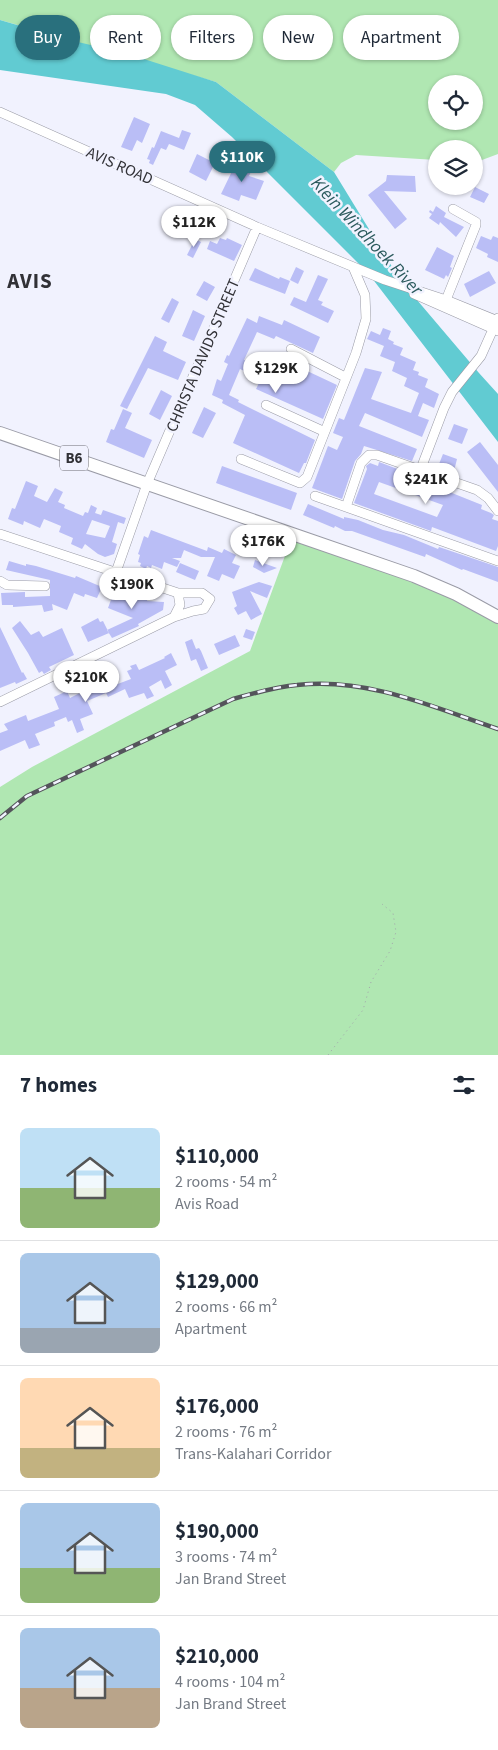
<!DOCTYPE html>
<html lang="en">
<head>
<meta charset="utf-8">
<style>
  :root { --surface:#fff; --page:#f2f2f3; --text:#1f2937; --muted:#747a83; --line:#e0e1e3; --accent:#29707d }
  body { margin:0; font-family:"Source Sans 3",sans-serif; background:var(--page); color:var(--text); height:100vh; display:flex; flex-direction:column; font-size:19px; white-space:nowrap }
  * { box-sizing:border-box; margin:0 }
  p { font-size:16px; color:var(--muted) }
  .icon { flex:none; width:28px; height:28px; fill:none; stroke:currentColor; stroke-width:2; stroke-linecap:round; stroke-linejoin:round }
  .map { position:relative; height:1055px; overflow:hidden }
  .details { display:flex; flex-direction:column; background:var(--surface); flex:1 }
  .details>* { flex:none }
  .top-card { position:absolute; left:15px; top:15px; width:469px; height:45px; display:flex; gap:10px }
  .buttons { position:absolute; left:428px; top:75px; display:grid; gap:10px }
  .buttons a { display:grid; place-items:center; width:55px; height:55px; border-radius:50%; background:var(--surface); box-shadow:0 1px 4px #0004; font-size:25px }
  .price { position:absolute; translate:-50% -42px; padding:0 11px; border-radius:18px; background:#fff; color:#222; font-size:16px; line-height:32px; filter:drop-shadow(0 1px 2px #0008) }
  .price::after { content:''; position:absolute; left:50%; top:30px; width:15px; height:11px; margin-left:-8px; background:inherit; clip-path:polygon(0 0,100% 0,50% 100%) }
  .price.active { background:var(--accent); color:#fff }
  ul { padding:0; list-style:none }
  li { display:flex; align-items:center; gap:15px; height:125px; padding:0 20px }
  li+li { border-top:1px solid var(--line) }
  li span { display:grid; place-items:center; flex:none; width:140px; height:100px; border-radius:8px; color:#555 }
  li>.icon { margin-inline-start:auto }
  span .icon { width:60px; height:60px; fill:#fffc; stroke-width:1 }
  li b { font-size:21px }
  h2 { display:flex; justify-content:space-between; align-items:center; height:60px; padding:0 20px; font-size:21px }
  .tag { padding:0 18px; border-radius:22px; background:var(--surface); box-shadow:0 1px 4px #0004; font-size:18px; line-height:45px }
  .tag.active { background:var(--accent); color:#fff }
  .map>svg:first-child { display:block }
  .green { fill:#b0e7b2; fill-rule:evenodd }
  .water { fill:#61cbd2 }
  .building { fill:#babef6; fill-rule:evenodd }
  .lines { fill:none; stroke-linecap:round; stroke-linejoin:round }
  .minor-casing { stroke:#9a9ba6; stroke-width:10 }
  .highway-casing { stroke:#9a9ba6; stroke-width:14 }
  .path { stroke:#a2a2ab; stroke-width:1; stroke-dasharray:1 4; stroke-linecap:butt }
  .minor { stroke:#fff; stroke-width:9 }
  .highway { stroke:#fff; stroke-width:12 }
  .rail-casing { stroke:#54545b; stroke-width:4.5 }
  .rail { stroke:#f1f2fe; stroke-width:2.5; stroke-dasharray:8; stroke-linecap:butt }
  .labels { text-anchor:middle; stroke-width:5; stroke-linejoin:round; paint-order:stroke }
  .shield { fill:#f1f2fe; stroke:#6b6b72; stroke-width:1 }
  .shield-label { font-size:15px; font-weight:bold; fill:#313136 }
  .street-label { font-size:16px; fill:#313136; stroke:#f1f2fe }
  .water-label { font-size:18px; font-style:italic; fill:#2b5a5d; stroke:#f1f2fe }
  .district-label { font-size:21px; font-weight:bold; letter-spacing:1px; fill:#313136; stroke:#f1f2fe }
</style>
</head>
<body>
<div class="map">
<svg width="498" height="1055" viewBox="0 0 498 1055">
  <rect width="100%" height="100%" fill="#f1f2fe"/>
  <path class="green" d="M 0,0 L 498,0 L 498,154 L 482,160 L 474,160 L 474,149 L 436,149 L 436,160 L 356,155 L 341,163 L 334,172 L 216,82 L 0,20 ZM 436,84 L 474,84 L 474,121 L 436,121 Z
    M 293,534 L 456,594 L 498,617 L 498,1055 L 0,1055 L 0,787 L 32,767 L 250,651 Z"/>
  <path class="water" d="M 0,20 L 65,39 L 125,53 L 216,82 L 334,172 L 394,270 L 406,287 L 479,373 L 498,394 L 498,442 L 368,273 L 232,137 L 195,105 L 166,94 L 0,70 Z"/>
  <path class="building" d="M 134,117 L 150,124 L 142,143 L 137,140 L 132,151 L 121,147 Z
    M 182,130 L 191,133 L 184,150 L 169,144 L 166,150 L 161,148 L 153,165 L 149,163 L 150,160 L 147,159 L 152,147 L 154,148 L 161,131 L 179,138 Z
    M 197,154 L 215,163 L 206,181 L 189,172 Z
    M 245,162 L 254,165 L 249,176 L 264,181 L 256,200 L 241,195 L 239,201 L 221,194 L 236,163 L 243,166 Z
    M 387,175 L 415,176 L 416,192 L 384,191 L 407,219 L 395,229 L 368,195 L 386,181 Z
    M 475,187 L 489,194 L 484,203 L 470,197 Z
    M 436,206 L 446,213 L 444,217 L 464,227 L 456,237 L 440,222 L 439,225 L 429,218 L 432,214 L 429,212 L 430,210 L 433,212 Z
    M 481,236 L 491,240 L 493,236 L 498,238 L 498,262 L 487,257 L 488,254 L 476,248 Z
    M 220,238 L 226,240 L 227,238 L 242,245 L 234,261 L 207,249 L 210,241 L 217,244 Z
    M 195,239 L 201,242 L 193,258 L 187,255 Z
    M 437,247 L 454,256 L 450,267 L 452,268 L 448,277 L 446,275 L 444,279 L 425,270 Z
    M 296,267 L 304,271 L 298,284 L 290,280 Z
    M 255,268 L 279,279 L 280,277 L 290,281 L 285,294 L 249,280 Z
    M 489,271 L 496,283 L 470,297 L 464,284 Z
    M 318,275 L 328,279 L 318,300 L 323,302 L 321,305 L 334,311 L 328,323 L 290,305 L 294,297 L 306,302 Z
    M 204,281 L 215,287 L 207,301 L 196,295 Z
    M 172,298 L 179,302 L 169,323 L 161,319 Z
    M 193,310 L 205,316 L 194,341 L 182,336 Z
    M 259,316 L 282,325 L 284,320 L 320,337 L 313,353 L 276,336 L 274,339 L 257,332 L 244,360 L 257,366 L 260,360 L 267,363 L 271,354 L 337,385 L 323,419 L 256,389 L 261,379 L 240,369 L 229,395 L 239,400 L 238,402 L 315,440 L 306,463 L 304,463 L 299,473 L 233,443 L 245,415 L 222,403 L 223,400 L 212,395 L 217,379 L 221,381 L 228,364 L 224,362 L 227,355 L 229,356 L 247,318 L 257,323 Z
    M 383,328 L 391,331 L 388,339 L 394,342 L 393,344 L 403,348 L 400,355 L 416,362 L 413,370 L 419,372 L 418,375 L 428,379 L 425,387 L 439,394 L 434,408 L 423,403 L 418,416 L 429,420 L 422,437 L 365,413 L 359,426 L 417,449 L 412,461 L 364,446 L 361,454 L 355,461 L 342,499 L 312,488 L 328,446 L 337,450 L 338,448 L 343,437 L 333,433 L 339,418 L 344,420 L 365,368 L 382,372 L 371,399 L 411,413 L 419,393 L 404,386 L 407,378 L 392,371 L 395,362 L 380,356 L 384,346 L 367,339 L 371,331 L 380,335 Z
    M 155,336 L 167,342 L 163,351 L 186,362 L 178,380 L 148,368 L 127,409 L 120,406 Z
    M 161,390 L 172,396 L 160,420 L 149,414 Z
    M 204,407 L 216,413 L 203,438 L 192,433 Z
    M 123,409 L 132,413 L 125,428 L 152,440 L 144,458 L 106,442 L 111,429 L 114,430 Z
    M 454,424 L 468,429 L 462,444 L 448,439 Z
    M 480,442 L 498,465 L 498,492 L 467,452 Z
    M 443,454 L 457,459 L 453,475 L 437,469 Z
    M 379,462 L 448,488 L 447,491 L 482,505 L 481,509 L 491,513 L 494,515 L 492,519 L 498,521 L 498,546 L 496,551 L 432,527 L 431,531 L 354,503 L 367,469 L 366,466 L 370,463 L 378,466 ZM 379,482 L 443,505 L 437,517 L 374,494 Z
    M 222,466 L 297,493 L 291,510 L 216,483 Z
    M 26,481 L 38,486 L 34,496 L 47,502 L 55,488 L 63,492 L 58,502 L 65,505 L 64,508 L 83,516 L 85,512 L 88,513 L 91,505 L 97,508 L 95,513 L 101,515 L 103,510 L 126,518 L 124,524 L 118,522 L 112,542 L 117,544 L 114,554 L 105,557 L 98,554 L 85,544 L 82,549 L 71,544 L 73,538 L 59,532 L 61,526 L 44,519 L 40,528 L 24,521 L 23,525 L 8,519 L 12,508 L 15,509 ZM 92,520 L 110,526 L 105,538 L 86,534 Z
    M 308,504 L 344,519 L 344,517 L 358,520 L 383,530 L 404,535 L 438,549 L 439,547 L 498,567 L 498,582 L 463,569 L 462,570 L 426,554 L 425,557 L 352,531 L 345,531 L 335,526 L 334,528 L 303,515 Z
    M 151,530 L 207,551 L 208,547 L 222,553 L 224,549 L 236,555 L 232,563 L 240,566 L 234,579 L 222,574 L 219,581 L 207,576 L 215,557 L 201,557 L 184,550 L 181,558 L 172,558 L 180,561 L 177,567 L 164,562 L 162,569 L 152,565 L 151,568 L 147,566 L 146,569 L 140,566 L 141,563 L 138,562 L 140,555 L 138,554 L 144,536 L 148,538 Z
    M 255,560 L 277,568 L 264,573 L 253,567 Z
    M 9,561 L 26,566 L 26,564 L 36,566 L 75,578 L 76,576 L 102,587 L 97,598 L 85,594 L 84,597 L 74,593 L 67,610 L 52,604 L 53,610 L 44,612 L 42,605 L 13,607 L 13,605 L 2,605 L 1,593 L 25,592 L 25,597 L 50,596 L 50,580 L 6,570 Z
    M 180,563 L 199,571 L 195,580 L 176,572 Z
    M 259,582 L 272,586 L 267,598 L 250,591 L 262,614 L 251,620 L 246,611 L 238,615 L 234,608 L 237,606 L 232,592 Z
    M 116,586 L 148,598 L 147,601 L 164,602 L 163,610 L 138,624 L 139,626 L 112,638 L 107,630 L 133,618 L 108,608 Z
    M 98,618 L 100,622 L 103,621 L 109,633 L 88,642 L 81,627 Z
    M 20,621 L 31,635 L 39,631 L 43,637 L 62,628 L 74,655 L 49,667 L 51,670 L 44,674 L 42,671 L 39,673 L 28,653 L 12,628 Z
    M 0,627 L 22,673 L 23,672 L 27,679 L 16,684 L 15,682 L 0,688 Z
    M 246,629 L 255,632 L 252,640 L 243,637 Z
    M 235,635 L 240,646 L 219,655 L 214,644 Z
    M 192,639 L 196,649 L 199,648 L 201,651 L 208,668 L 201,671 L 196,659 L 191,661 L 185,642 Z
    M 171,653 L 177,665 L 165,671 L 172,685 L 165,689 L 161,680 L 149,687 L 154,696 L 147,699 L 144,693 L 129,698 L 125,689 L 108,697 L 106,693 L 87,701 L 93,714 L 80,719 L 84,730 L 77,733 L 72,720 L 68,722 L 66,717 L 54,722 L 55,726 L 35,734 L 40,745 L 29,749 L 25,740 L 0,751 L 0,733 L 8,730 L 4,724 L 26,715 L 28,721 L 59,709 L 54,697 L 67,691 L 70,698 L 111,677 L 115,685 L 131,679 L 127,671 L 132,669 L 130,666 L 136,664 L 139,670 L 165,658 L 164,657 Z"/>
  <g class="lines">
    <defs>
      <path id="minor" d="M 0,112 L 257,227 L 385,280 L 446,300 L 498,321
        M 414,294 L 498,331
        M 446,300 L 476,225 L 476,222 L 453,209
        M 291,349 L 345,377
        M 266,405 L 323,431
        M 241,459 L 300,483 L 307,477 L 356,353 L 366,319 L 365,295 L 353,267
        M 420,471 L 444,408 L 452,392 L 481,356 L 498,318
        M 315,496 L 498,561
        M 346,507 L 361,463 L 369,455 L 377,455 L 477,490 L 488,498 L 498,511
        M 0,534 L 178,593 L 202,593 L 210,599 L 204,609 L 193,611 L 174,617 L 0,702
        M 116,572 L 147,484 L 257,227
        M 0,581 L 7,585 L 45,586
        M 174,617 L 180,605 L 178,593"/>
      <path id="highway" d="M 0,433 L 414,576 L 456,594 L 498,617"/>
    </defs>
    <use href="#minor" class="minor-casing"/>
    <use href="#highway" class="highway-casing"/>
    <path class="path" d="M 328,1055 L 363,1010 L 371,982 L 390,951 L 396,932 L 393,913 L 382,904"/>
    <use href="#minor" class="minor"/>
    <use href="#highway" class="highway"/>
    <defs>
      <path id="rail" d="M 0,818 L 27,796 L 233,699 C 254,693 275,687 297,685 C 367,677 433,707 498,729"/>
    </defs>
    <use href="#rail" class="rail-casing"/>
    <use href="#rail" class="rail"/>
  </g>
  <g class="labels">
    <rect class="shield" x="60" y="445.5" width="28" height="25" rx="4"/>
    <g class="shield-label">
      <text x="74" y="463">B6</text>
    </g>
    <g class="street-label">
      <text transform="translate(120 165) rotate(24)" y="6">AVIS ROAD</text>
      <text transform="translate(202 355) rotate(-67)" y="6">CHRISTA DAVIDS STREET</text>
    </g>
    <g class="water-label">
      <text transform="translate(367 236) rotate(47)" y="6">Klein Windhoek River</text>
    </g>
    <g class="district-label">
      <text x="30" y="288">AVIS</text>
    </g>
  </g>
</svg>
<div class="buttons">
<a><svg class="icon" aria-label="locate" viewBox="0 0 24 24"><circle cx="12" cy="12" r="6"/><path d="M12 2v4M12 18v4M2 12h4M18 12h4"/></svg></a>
<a><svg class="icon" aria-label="layers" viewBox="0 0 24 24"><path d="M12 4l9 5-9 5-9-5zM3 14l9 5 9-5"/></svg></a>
</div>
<b class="price active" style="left:242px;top:183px">$110K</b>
<b class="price" style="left:194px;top:248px">$112K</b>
<b class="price" style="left:276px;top:394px">$129K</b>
<b class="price" style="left:426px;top:505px">$241K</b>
<b class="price" style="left:263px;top:567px">$176K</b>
<b class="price" style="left:132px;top:610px">$190K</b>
<b class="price" style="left:86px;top:703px">$210K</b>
<div class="top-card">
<a class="tag active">Buy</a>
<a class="tag">Rent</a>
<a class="tag">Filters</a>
<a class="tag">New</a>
<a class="tag">Apartment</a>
</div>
</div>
<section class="details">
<h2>7 homes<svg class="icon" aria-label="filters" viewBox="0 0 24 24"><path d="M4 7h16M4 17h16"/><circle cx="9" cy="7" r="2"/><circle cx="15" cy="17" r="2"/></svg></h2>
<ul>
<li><span style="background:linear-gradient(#bfe0f5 60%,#8fb573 0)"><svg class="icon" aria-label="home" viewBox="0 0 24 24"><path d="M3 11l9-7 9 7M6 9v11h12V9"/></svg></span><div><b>$110,000</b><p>2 rooms · 54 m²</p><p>Avis Road</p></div></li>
<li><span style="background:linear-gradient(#a9c7e8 75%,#9aa5b1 0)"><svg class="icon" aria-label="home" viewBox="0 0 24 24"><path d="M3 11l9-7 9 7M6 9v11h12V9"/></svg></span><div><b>$129,000</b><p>2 rooms · 66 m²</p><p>Apartment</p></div></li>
<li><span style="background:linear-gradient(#ffd9b3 70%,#c2b280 0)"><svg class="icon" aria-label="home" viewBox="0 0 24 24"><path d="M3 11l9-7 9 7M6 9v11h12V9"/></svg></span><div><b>$176,000</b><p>2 rooms · 76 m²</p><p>Trans-Kalahari Corridor</p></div></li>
<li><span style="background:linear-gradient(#a9c7e8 65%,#8fb573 0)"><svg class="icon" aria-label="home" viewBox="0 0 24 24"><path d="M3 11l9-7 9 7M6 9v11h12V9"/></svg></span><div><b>$190,000</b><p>3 rooms · 74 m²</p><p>Jan Brand Street</p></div></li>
<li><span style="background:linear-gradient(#a9c7e8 60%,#b9a48a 0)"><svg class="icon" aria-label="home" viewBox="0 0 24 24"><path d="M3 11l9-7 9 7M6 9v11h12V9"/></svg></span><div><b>$210,000</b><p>4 rooms · 104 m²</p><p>Jan Brand Street</p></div></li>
</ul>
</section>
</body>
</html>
